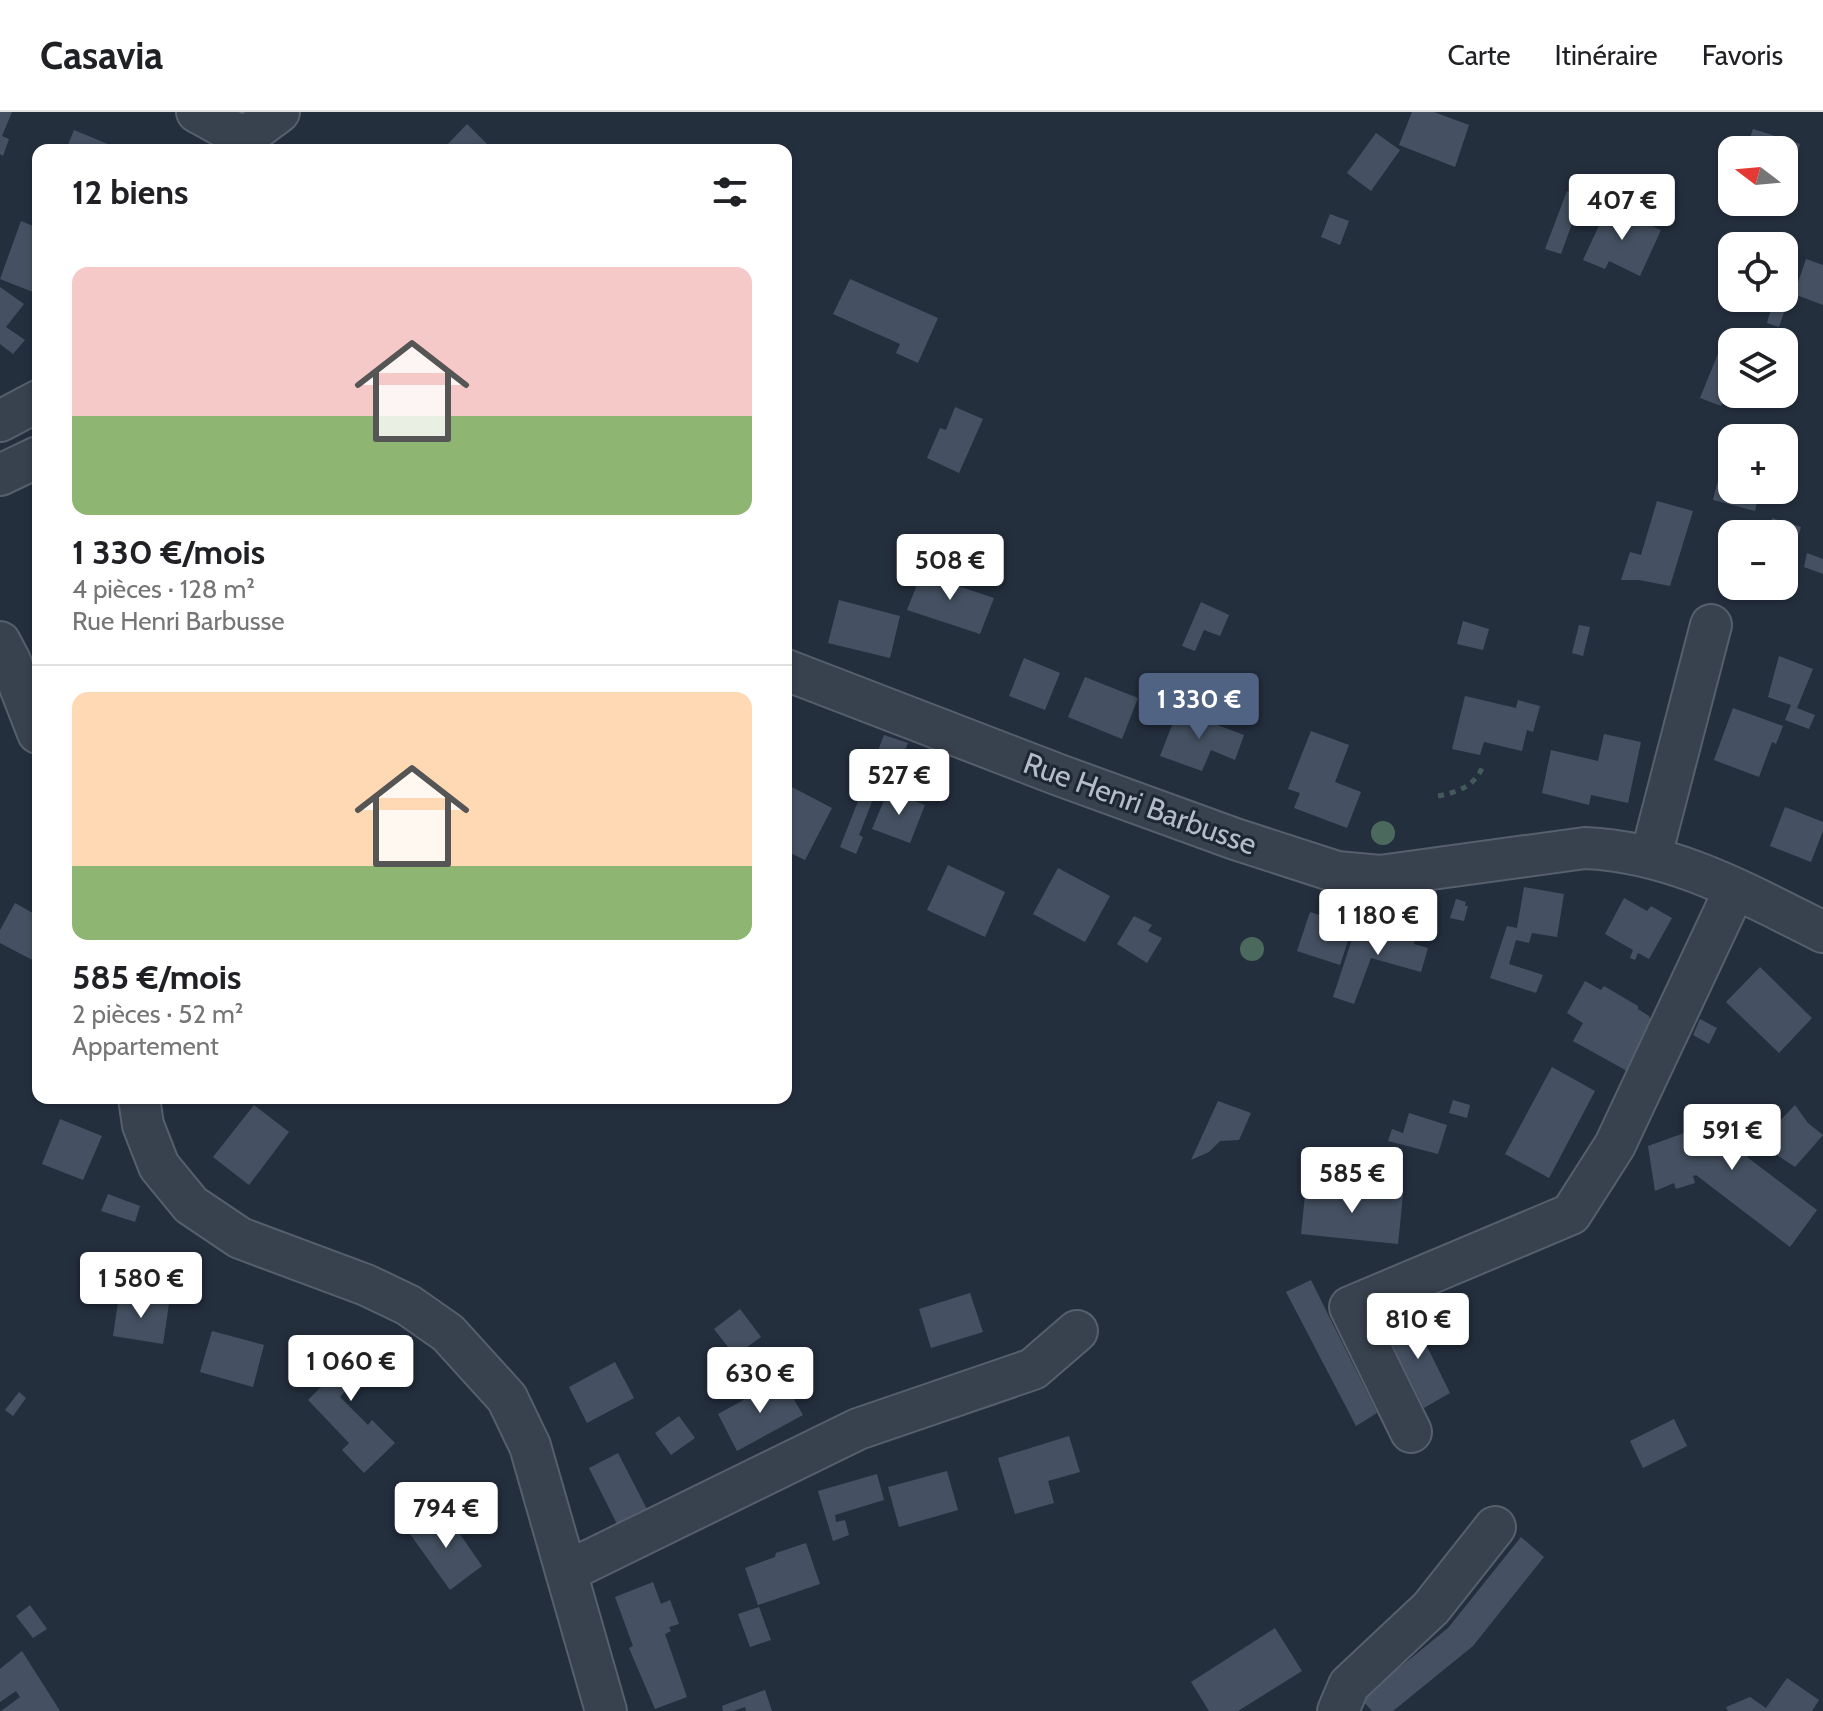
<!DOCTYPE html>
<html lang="fr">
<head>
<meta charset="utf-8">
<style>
  :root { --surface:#fff; --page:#f6f6f6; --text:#202124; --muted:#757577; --line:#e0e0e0; --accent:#506383 }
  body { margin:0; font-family:Cabin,sans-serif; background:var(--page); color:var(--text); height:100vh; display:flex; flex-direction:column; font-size:30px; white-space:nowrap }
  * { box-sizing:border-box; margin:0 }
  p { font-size:26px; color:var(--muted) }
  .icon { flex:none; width:44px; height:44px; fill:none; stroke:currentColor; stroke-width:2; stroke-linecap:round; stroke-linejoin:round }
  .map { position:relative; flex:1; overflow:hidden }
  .details { position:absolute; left:32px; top:32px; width:760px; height:960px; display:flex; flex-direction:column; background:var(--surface); border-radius:16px; box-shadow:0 2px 6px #0004 }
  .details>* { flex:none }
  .needle { width:52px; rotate:286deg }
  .buttons { position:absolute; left:1718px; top:24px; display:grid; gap:16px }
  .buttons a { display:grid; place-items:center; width:80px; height:80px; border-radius:16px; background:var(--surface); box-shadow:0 2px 6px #0004; font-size:40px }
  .price { position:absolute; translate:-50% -68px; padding:0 18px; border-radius:8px; background:#fff; color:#222; font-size:26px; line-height:52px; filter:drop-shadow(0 2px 4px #0008) }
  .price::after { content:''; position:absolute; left:50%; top:48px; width:24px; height:18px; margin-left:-12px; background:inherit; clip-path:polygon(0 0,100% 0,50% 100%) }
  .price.current { background:var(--accent); color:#fff }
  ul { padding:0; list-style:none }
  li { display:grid; align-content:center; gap:16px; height:424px; padding:0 40px }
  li+li { border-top:2px solid var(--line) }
  li span { display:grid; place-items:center; height:248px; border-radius:16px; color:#555 }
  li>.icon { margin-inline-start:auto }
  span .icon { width:144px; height:144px; fill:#fffc; stroke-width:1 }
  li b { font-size:34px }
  h2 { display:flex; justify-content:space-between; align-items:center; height:96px; padding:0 40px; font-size:34px }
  header { display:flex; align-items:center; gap:48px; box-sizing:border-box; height:112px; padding:0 40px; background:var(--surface); border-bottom:2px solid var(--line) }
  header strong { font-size:38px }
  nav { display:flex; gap:44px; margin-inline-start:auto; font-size:28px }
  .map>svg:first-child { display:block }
  .building { fill:#455162 }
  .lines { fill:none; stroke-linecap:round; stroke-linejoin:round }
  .minor-casing { stroke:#565f6c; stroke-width:44 }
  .path { stroke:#44595c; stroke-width:5; stroke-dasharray:6 6; stroke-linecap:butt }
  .minor { stroke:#38414e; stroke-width:40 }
  .tree { fill:#4b6a5d }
  .labels { text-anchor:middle; stroke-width:6; stroke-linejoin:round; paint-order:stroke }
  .street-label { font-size:30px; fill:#b4bcc9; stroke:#1d2633 }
</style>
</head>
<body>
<header>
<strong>Casavia</strong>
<nav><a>Carte</a><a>Itinéraire</a><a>Favoris</a></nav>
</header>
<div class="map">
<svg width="1823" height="1599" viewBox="0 0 1823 1599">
  <rect width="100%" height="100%" fill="#242f3e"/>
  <path class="building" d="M 0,0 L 12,0 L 2,24 L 9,27 L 3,44 L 0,42 Z
    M 1412,0 L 1434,0 L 1469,13 L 1455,55 L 1399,33 Z
    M 467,12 L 493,38 L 442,38 Z
    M 1753,17 L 1800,32 L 1785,81 L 1784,38 L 1746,38 Z
    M 74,18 L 115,35 L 114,38 L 66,38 Z
    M 1376,21 L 1400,38 L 1371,79 L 1347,61 Z
    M 1567,79 L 1582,84 L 1561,142 L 1545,137 Z
    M 1736,90 L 1782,90 L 1778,104 Z
    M 1608,94 L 1661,118 L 1640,164 L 1609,149 L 1605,157 L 1583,148 Z
    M 1330,102 L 1349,109 L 1340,133 L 1321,125 Z
    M 21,109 L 38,116 L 38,182 L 0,167 Z
    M 1806,147 L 1823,153 L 1823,193 L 1794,182 Z
    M 850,167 L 938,206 L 918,251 L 896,241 L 900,232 L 833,202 Z
    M 0,175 L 24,192 L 6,215 L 25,228 L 13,242 L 0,232 Z
    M 1774,186 L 1788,188 L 1779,215 L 1767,211 Z
    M 1719,239 L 1732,243 L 1732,264 L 1721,294 L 1700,286 Z
    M 955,295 L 983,307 L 959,361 L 927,346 L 940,316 L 946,318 Z
    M 1726,337 L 1732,338 L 1732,378 L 1760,378 L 1755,399 L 1713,388 Z
    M 1657,389 L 1693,399 L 1670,474 L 1639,468 L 1621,468 L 1630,440 L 1641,443 Z
    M 1772,406 L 1801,415 L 1795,434 L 1784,430 L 1784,422 L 1767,422 Z
    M 1807,441 L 1823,447 L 1823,462 L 1804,455 Z
    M 924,455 L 955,466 L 952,472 L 994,486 L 980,522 L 907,498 Z
    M 839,488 L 900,504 L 890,546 L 828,531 Z
    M 1201,490 L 1229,503 L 1220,524 L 1204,518 L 1195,539 L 1182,534 Z
    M 1463,509 L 1489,517 L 1483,538 L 1457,532 Z
    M 1579,513 L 1590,515 L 1583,544 L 1572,541 Z
    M 1779,544 L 1813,557 L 1797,596 L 1815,603 L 1809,617 L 1785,608 L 1791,593 L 1768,585 Z
    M 1024,546 L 1060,561 L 1045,598 L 1009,584 Z
    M 1085,565 L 1138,586 L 1122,627 L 1068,605 Z
    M 1465,584 L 1516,596 L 1518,588 L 1540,594 L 1533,620 L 1527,618 L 1522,639 L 1484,630 L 1480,643 L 1452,637 Z
    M 1733,596 L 1783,614 L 1776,632 L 1772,630 L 1759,665 L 1714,648 Z
    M 1178,598 L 1244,623 L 1235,648 L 1211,638 L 1202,659 L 1160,644 Z
    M 1311,619 L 1349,633 L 1335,670 L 1361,680 L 1347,716 L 1294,696 L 1300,681 L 1288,677 Z
    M 1604,622 L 1641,630 L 1628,691 L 1591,683 L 1589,693 L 1542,681 L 1551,638 L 1598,649 Z
    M 884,623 L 908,631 L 893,668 L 882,664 L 859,723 L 863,725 L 856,742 L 840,735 Z
    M 786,672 L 832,696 L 805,748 L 786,739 Z
    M 888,679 L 925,693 L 910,731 L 872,717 Z
    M 1785,695 L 1823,710 L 1823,719 L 1811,750 L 1770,734 Z
    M 948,753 L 1005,780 L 985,825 L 927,798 Z
    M 1058,756 L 1110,784 L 1085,830 L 1033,802 Z
    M 1524,775 L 1564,782 L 1557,825 L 1532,821 L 1529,831 L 1516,828 L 1509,852 L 1543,863 L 1536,881 L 1490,866 L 1507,814 L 1517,816 Z
    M 1624,786 L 1647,799 L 1651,794 L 1672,806 L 1649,847 L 1638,841 L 1635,848 L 1630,846 L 1633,838 L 1605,822 Z
    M 1456,787 L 1466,790 L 1465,794 L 1468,794 L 1464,809 L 1450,806 Z
    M 15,791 L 38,804 L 38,851 L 0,831 L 0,818 Z
    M 1310,800 L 1353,814 L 1340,853 L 1297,839 Z
    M 1134,804 L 1152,813 L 1148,819 L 1162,826 L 1147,851 L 1117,832 Z
    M 1401,812 L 1413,817 L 1417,822 L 1414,832 L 1428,836 L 1421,860 L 1371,846 L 1354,892 L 1333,885 L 1356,815 L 1390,825 L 1394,814 Z
    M 1760,855 L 1812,906 L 1779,941 L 1726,890 Z
    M 1585,869 L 1601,878 L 1604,874 L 1638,894 L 1638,897 L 1649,904 L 1652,914 L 1627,959 L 1573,929 L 1583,911 L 1567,901 Z
    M 1700,907 L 1717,916 L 1709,932 L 1693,923 Z
    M 1552,955 L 1595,979 L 1549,1066 L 1505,1042 Z
    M 1453,988 L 1470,993 L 1467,1006 L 1449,1001 Z
    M 1218,989 L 1251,1001 L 1239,1028 L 1220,1029 L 1209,1040 L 1191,1048 Z
    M 254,993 L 289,1020 L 249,1073 L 213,1045 Z
    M 1795,993 L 1808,1011 L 1823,1023 L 1795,1055 L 1777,1043 L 1768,1021 Z
    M 1754,996 L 1769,1037 L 1747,1045 L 1817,1098 L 1790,1135 L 1696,1063 L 1693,1064 L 1695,1071 L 1676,1077 L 1674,1071 L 1655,1079 L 1648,1034 Z
    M 1409,1001 L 1447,1013 L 1438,1042 L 1388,1029 L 1392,1017 L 1403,1021 Z
    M 60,1007 L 102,1024 L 83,1068 L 42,1052 Z
    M 1306,1074 L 1403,1083 L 1398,1132 L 1301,1122 Z
    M 108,1082 L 140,1094 L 135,1110 L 101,1099 Z
    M 1311,1168 L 1377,1301 L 1356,1314 L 1286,1180 Z
    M 970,1181 L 983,1220 L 931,1236 L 919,1197 Z
    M 119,1183 L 169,1192 L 163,1232 L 113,1224 Z
    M 740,1197 L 761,1225 L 735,1244 L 714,1217 Z
    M 1411,1202 L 1450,1281 L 1424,1296 L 1385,1217 Z
    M 212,1219 L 264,1233 L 253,1275 L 200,1260 Z
    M 363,1223 L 382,1244 L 359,1266 L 365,1272 L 354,1282 L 348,1276 L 340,1285 L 368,1313 L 372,1308 L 395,1331 L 364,1361 L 342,1338 L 349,1331 L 308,1288 L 326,1270 L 316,1260 L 341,1236 L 345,1240 Z
    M 615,1250 L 634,1286 L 587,1311 L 569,1275 Z
    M 782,1267 L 803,1303 L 737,1339 L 718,1302 Z
    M 19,1280 L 26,1286 L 13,1304 L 5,1298 Z
    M 679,1304 L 695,1326 L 671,1343 L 655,1321 Z
    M 1674,1307 L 1687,1334 L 1643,1356 L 1630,1329 Z
    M 1069,1324 L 1080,1360 L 1048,1369 L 1054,1391 L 1015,1402 L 998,1346 Z
    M 618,1341 L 650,1403 L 620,1418 L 589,1356 Z
    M 947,1359 L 958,1398 L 899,1415 L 888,1375 Z
    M 877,1362 L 884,1388 L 835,1403 L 836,1410 L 845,1408 L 849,1423 L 833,1429 L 818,1379 Z
    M 444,1399 L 482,1454 L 450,1478 L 410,1422 Z
    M 1521,1425 L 1544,1445 L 1473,1534 L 1393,1599 L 1372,1599 L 1361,1587 L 1448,1516 Z
    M 806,1431 L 820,1472 L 758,1493 L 745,1456 L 775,1445 L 776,1441 Z
    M 653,1470 L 661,1492 L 670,1488 L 679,1512 L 669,1515 L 671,1519 L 665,1522 L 687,1585 L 655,1597 L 629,1536 L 633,1534 L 615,1485 Z
    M 30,1493 L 47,1517 L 33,1526 L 16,1504 Z
    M 759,1495 L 771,1528 L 750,1535 L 738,1502 Z
    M 1275,1516 L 1302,1559 L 1238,1599 L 1209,1599 L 1191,1570 Z
    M 22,1539 L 55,1591 L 60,1599 L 1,1599 L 20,1585 L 16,1579 L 0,1590 L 0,1557 Z
    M 1787,1566 L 1819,1588 L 1812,1599 L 1728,1599 L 1726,1595 L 1750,1585 L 1766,1596 Z
    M 765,1578 L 772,1599 L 746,1599 L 745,1595 L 733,1599 L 723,1599 L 722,1594 Z"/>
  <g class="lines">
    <defs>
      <path id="minor" d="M 197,0 L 244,26
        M 233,38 L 244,26 L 279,0
        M 0,309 L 38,289
        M 0,363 L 38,345
        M 0,530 L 10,549 L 38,621
        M 786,558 L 1059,663 L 1235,727 L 1337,760 L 1380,764 L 1585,736 C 1674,740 1745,781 1823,820
        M 1651,744 L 1711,513
        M 139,986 L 143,1013 L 159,1054 L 191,1093 L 240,1126 L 366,1173 L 408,1193 L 448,1221 L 507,1286 L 530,1334 L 606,1599
        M 1411,1320 L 1350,1195 L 1571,1102 L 1615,1033 L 1735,777
        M 566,1460 L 858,1317 L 1033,1257 L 1077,1219
        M 1338,1599 L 1349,1573 L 1431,1496 L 1495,1415"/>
    </defs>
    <use href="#minor" class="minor-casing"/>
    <path class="path" d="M 1438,684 C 1459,680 1477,673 1484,651"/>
    <use href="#minor" class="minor"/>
  </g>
  <g class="tree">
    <circle cx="1383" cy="721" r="12"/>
    <circle cx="1252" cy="837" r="12"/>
  </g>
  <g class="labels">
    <g class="street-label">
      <text transform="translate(1140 692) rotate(20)" y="10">Rue Henri Barbusse</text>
    </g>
  </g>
</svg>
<div class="buttons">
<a><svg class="needle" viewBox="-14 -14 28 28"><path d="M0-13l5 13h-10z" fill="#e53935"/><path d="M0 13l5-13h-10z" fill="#757577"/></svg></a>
<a><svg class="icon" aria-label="locate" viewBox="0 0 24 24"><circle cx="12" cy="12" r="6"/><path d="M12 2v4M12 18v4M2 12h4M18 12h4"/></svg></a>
<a><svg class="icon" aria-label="layers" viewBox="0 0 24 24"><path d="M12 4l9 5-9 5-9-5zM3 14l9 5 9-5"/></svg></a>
<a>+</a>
<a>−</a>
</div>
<b class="price" style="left:1622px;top:130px">407 €</b>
<b class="price" style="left:950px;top:490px">508 €</b>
<b class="price current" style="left:1199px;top:629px">1 330 €</b>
<b class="price" style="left:899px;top:705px">527 €</b>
<b class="price" style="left:1378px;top:845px">1 180 €</b>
<b class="price" style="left:1732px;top:1060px">591 €</b>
<b class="price" style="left:1352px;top:1103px">585 €</b>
<b class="price" style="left:141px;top:1208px">1 580 €</b>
<b class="price" style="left:1418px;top:1249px">810 €</b>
<b class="price" style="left:351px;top:1291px">1 060 €</b>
<b class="price" style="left:760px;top:1303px">630 €</b>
<b class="price" style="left:446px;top:1438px">794 €</b>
<section class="details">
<h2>12 biens<svg class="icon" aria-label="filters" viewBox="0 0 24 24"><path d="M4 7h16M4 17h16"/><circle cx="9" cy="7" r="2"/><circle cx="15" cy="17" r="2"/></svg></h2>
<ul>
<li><span style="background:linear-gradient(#f6c9c9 60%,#8fb573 0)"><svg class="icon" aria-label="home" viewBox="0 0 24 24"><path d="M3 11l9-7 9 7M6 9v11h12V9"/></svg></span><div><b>1 330 €/mois</b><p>4 pièces · 128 m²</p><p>Rue Henri Barbusse</p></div></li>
<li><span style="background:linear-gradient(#ffd9b3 70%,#8fb573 0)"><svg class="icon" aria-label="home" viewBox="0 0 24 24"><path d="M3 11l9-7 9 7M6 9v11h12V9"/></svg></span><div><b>585 €/mois</b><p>2 pièces · 52 m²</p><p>Appartement</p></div></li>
</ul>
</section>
</div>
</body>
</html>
